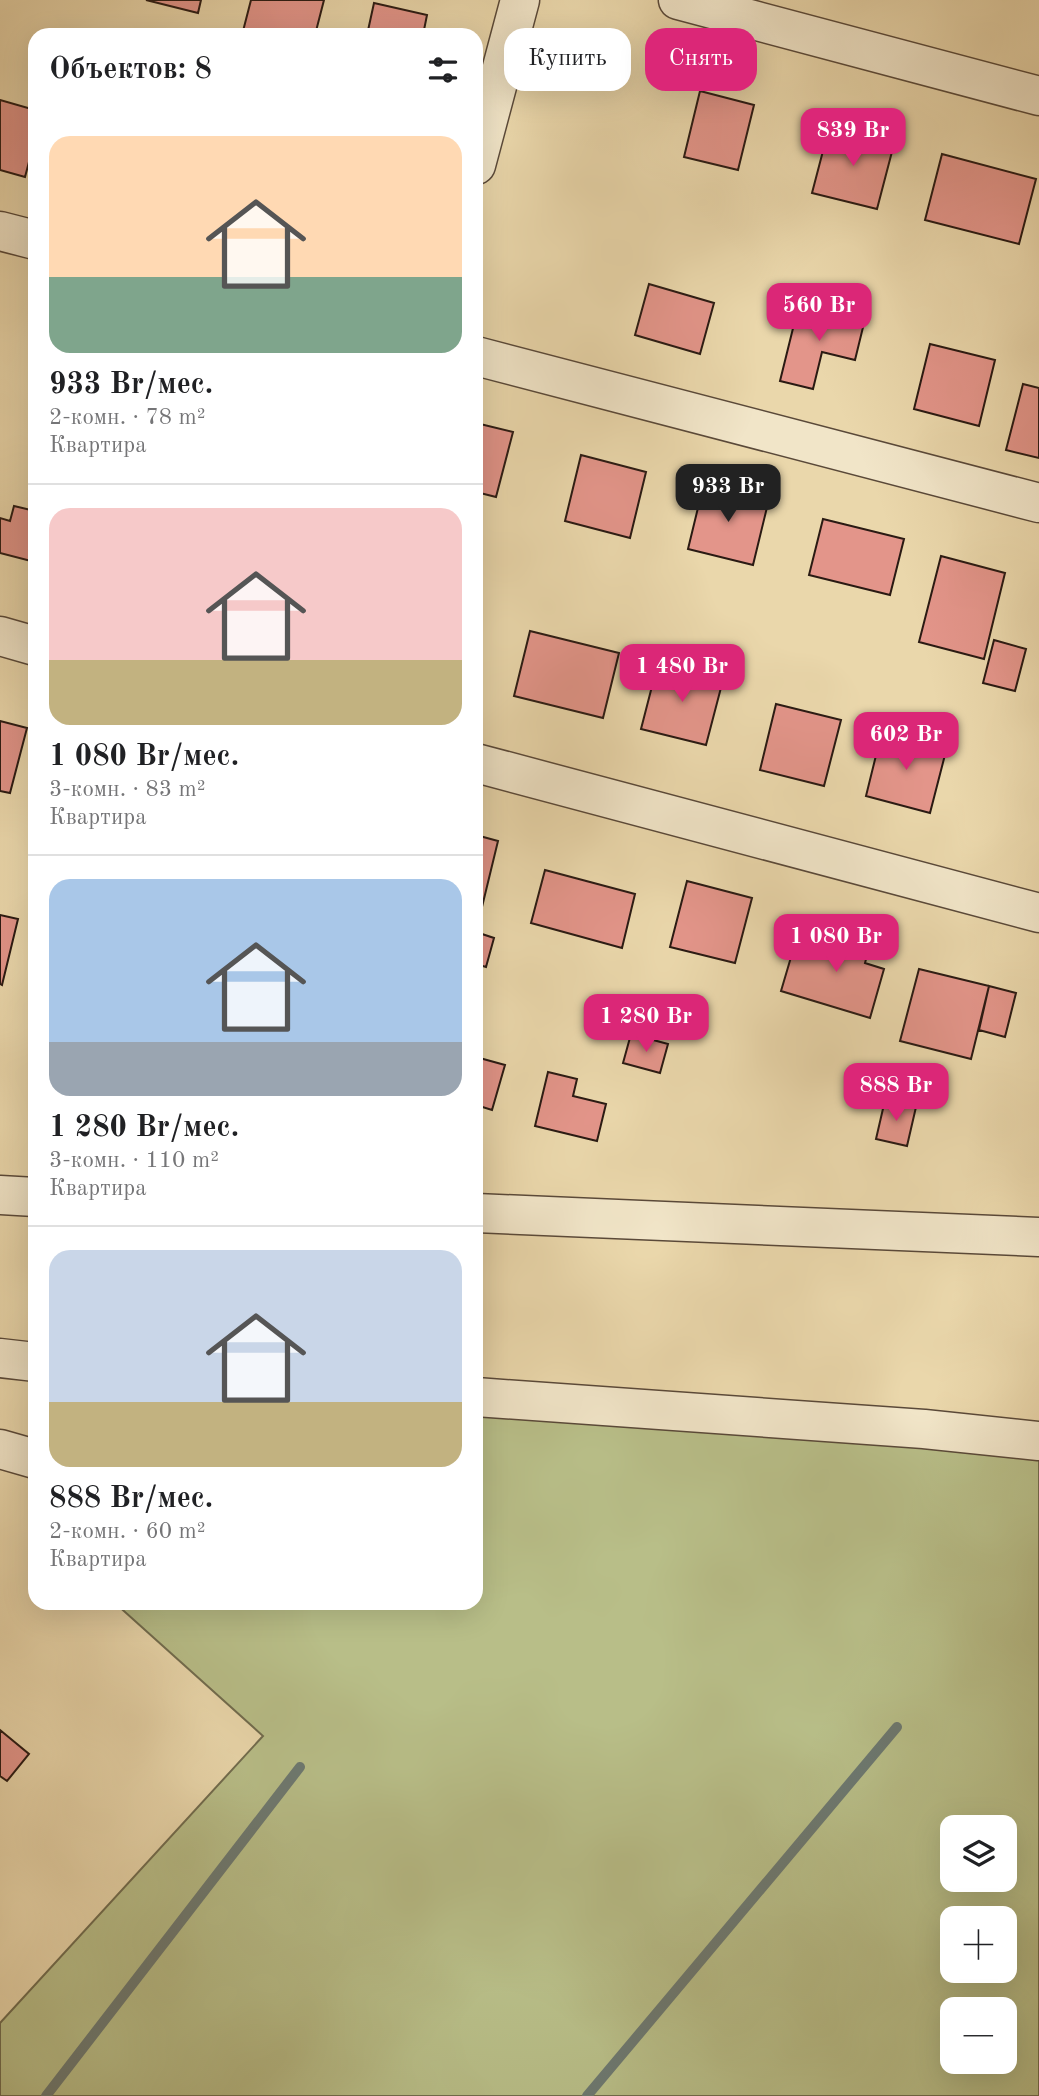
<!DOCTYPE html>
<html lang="ru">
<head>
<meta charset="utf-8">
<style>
  :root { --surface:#fff; --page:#f6f6f6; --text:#202124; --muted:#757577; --line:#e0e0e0; --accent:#db2777 }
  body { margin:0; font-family:"Old Standard TT",serif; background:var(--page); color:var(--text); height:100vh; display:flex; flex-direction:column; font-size:26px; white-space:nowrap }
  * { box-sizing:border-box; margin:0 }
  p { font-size:23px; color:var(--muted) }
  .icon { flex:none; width:38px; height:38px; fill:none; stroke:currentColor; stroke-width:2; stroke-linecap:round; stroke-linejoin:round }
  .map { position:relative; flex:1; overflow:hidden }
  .drawer { position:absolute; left:28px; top:28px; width:455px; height:1582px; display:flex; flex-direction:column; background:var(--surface); border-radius:21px; box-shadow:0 7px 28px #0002 }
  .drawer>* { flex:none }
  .top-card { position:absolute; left:504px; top:28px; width:429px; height:63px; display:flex; gap:14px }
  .buttons { position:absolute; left:940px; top:1815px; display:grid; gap:14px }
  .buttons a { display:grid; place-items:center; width:77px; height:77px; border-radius:14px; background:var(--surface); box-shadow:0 7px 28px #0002; font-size:35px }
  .price { position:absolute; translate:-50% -60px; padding:0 16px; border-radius:14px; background:var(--accent); color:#fff; font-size:23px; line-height:46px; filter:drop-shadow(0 2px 4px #0008) }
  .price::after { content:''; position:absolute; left:50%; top:42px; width:21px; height:16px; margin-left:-10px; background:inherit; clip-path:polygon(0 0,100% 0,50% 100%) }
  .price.selected { background:#222; color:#fff }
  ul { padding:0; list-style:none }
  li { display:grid; align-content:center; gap:14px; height:371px; padding:0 21px }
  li+li { border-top:2px solid var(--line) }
  li span { display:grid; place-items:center; height:217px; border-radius:21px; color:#555 }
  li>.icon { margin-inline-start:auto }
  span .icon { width:126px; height:126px; fill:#fffc; stroke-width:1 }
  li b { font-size:30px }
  h2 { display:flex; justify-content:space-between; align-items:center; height:84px; padding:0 21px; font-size:30px }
  .pill { padding:0 24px; border-radius:21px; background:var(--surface); box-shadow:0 7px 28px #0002; font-size:24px; line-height:63px }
  .pill.selected { background:var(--accent); color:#fff }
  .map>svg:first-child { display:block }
  .green { fill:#b8be88; stroke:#716c4e; stroke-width:2; fill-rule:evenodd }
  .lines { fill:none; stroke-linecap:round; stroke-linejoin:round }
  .stream { stroke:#6d7971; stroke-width:10 }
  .building { fill:#e3958a; stroke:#2a1a13; stroke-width:2 }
  .minor-casing { stroke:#5a4939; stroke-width:41 }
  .minor { stroke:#f1e5c8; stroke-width:38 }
</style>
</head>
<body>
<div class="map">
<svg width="1039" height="2096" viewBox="0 0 1039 2096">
  <rect width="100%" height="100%" fill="#ead7ab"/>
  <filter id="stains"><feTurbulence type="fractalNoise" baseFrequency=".00286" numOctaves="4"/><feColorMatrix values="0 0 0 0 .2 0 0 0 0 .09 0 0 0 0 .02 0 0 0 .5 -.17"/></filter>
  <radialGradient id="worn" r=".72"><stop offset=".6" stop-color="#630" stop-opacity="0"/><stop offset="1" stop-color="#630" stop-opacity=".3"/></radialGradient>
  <path class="green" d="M 476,1412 L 1039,1457 L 1039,2096 L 0,2096 L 0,2023 L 263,1736 L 115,1603 L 476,1603 ZM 952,1827 L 1004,1827 L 1004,1880 L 952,1880 ZM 952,1918 L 1004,1918 L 1004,1970 L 952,1970 ZM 952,2009 L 1004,2009 L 1004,2062 L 952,2062 Z"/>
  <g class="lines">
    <path class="stream" d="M 46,2096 L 300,1767
      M 587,2096 L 897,1727"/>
  </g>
  <path class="building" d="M 146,0 L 201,0 L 198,13 Z
    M 251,0 L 324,0 L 315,35 L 242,35 Z
    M 374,3 L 427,15 L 423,35 L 367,35 Z
    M 700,91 L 754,105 L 738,170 L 684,157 Z
    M 0,100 L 35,110 L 35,139 L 25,177 L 0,170 Z
    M 829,128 L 894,144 L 877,209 L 812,193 Z
    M 942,154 L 1036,179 L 1019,244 L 925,220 Z
    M 649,284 L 714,303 L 700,354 L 635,335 Z
    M 799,304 L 865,319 L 855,360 L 822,352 L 813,389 L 780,381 Z
    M 930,344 L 995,360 L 979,426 L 914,409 Z
    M 1023,384 L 1039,388 L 1039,458 L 1006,450 Z
    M 476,423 L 513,432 L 496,497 L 476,492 Z
    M 581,455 L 646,472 L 630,538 L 565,521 Z
    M 704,483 L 769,499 L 753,565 L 688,549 Z
    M 14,506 L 35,511 L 35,544 L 31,561 L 0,553 L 0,518 L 10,521 Z
    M 823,519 L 904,539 L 890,595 L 809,575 Z
    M 941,556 L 1005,573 L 984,659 L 919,642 Z
    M 530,631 L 619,653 L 603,718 L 514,696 Z
    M 994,640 L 1026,649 L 1015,691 L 983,683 Z
    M 658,663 L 723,680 L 706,745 L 641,729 Z
    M 776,704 L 841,720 L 824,786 L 760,770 Z
    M 0,721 L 27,728 L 10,793 L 0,791 Z
    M 882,731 L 947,747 L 930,813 L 866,796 Z
    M 476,835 L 498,841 L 482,907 L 476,905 Z
    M 545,870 L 635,894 L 622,948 L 531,923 Z
    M 687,881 L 752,898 L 735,963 L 670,947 Z
    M 0,915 L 18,919 L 2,985 L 0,984 Z
    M 826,927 L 871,941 L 865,963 L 884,969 L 870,1018 L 781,991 L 794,947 L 818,954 Z
    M 476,932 L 494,938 L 486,967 L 476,964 Z
    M 919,969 L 989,986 L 971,1059 L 900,1041 Z
    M 989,986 L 1016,993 L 1005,1037 L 979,1030 Z
    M 631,1034 L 668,1044 L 660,1073 L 623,1063 Z
    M 476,1057 L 505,1065 L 492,1110 L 476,1105 Z
    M 548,1072 L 577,1079 L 573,1096 L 606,1104 L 597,1141 L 535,1126 Z
    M 885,1100 L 916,1107 L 907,1146 L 876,1139 Z
    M 0,1730 L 29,1754 L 7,1781 L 0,1776 Z"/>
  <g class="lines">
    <defs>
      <path id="minor" d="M 678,0 L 1039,96
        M 476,165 L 520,0
        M 0,231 L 35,240
        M 476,356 L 1039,503
        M 0,636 L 35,646
        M 476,763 L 1039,913
        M 0,1195 L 35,1197
        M 476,1213 L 1039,1237
        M 0,1358 L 35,1362
        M 476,1397 L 924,1429 L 1039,1441
        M 0,1449 L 35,1459"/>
    </defs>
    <use href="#minor" class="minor-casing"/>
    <use href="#minor" class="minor"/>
  </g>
  <rect width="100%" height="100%" filter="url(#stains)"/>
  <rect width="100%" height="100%" fill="url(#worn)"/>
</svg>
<div class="buttons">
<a><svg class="icon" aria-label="layers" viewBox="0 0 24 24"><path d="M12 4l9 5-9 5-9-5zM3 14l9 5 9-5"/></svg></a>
<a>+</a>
<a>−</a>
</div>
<b class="price" style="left:853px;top:168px">839 Br</b>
<b class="price" style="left:819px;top:343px">560 Br</b>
<b class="price selected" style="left:728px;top:524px">933 Br</b>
<b class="price" style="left:682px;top:704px">1 480 Br</b>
<b class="price" style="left:906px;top:772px">602 Br</b>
<b class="price" style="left:836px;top:974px">1 080 Br</b>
<b class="price" style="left:646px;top:1054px">1 280 Br</b>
<b class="price" style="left:896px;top:1123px">888 Br</b>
<div class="top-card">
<a class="pill">Купить</a>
<a class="pill selected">Снять</a>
</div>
<section class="drawer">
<h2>Объектов: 8<svg class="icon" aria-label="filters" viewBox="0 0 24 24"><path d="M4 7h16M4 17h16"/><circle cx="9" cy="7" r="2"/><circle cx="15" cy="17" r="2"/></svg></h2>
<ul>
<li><span style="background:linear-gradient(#ffd9b3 65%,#7fa58c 0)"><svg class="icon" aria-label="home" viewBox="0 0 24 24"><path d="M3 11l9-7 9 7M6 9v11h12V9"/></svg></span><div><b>933 Br/мес.</b><p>2-комн. · 78 m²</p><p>Квартира</p></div></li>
<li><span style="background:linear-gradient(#f6c9c9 70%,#c2b280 0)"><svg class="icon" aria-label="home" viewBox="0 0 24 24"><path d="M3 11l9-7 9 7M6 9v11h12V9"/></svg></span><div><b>1 080 Br/мес.</b><p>3-комн. · 83 m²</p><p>Квартира</p></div></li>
<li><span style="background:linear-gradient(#a9c7e8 75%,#9aa5b1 0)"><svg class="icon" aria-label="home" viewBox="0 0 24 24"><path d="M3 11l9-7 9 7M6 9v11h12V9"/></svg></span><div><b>1 280 Br/мес.</b><p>3-комн. · 110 m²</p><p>Квартира</p></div></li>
<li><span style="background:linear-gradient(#c9d6e8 70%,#c2b280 0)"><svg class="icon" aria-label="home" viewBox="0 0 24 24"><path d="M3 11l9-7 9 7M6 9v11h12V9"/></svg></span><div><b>888 Br/мес.</b><p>2-комн. · 60 m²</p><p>Квартира</p></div></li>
</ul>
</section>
</div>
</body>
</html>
